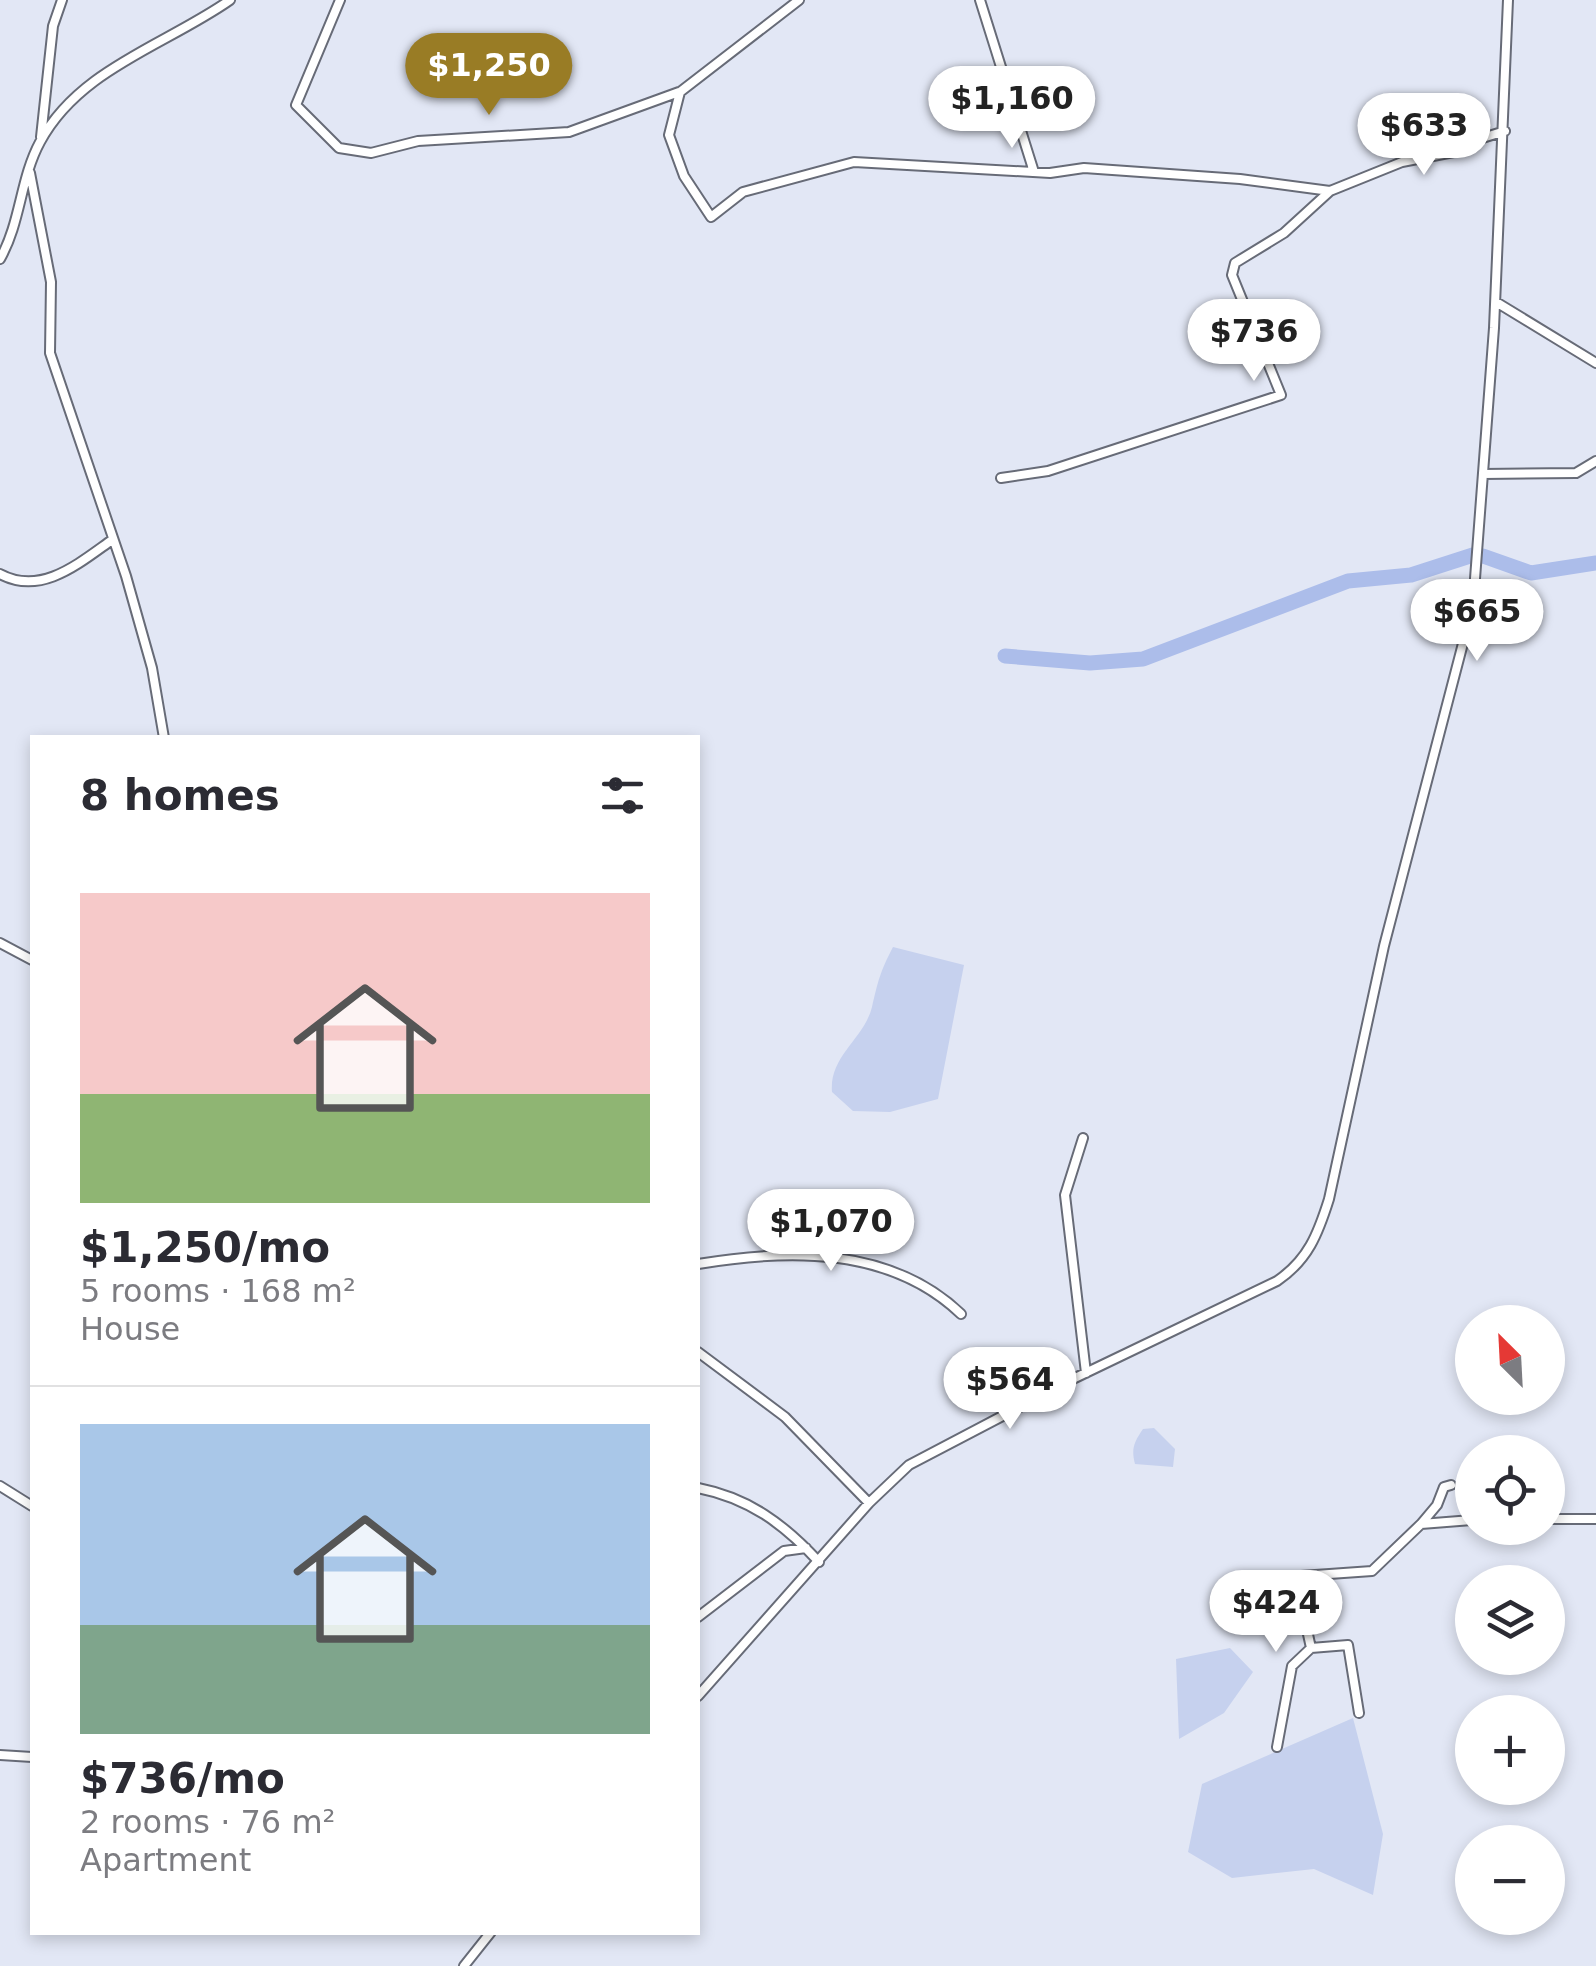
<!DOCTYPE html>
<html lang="en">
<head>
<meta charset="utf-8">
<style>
  :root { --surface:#fff; --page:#f7f7f7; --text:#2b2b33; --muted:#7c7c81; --line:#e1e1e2; --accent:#997c25 }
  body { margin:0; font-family:"DejaVu Sans",sans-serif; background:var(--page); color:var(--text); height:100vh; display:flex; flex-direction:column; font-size:38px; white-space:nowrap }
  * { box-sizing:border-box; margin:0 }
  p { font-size:32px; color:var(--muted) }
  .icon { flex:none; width:55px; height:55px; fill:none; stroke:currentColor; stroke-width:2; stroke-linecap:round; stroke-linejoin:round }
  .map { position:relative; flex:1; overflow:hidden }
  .drawer { position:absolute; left:30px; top:735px; width:670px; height:1200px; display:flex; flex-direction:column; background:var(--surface); border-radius:0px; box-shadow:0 5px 15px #0003 }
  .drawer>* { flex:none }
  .needle { width:65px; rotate:336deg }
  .controls { position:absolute; left:1455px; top:1305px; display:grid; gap:20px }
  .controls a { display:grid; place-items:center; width:110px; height:110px; border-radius:50%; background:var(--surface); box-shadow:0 5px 15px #0003; font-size:50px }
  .price { position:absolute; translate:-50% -85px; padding:0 22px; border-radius:35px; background:#fff; color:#222; font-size:32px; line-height:65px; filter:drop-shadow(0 2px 5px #0008) }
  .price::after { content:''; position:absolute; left:50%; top:60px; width:30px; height:22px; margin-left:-15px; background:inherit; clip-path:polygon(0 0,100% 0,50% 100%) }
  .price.active { background:var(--accent); color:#fff }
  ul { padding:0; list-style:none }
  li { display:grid; align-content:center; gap:20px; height:530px; padding:0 50px }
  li+li { border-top:2px solid var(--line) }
  li span { display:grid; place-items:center; height:310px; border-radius:0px; color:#555 }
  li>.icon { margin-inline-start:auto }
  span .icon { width:180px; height:180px; fill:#fffc; stroke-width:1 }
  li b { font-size:42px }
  h2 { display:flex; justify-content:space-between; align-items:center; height:120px; padding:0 50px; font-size:42px }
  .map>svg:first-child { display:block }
  .green { fill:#c6d1ee }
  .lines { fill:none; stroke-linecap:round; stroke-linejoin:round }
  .river { stroke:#acbdea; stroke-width:15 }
  .minor-casing { stroke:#676b77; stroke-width:12 }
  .minor { stroke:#fff; stroke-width:8 }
</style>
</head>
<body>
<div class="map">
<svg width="1596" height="1966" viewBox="0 0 1596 1966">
  <rect width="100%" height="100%" fill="#e2e7f5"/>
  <path class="green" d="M 893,947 L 964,965 L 938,1099 L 890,1112 L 853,1111 L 832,1092 C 829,1056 864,1039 872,1007 C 878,981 880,972 893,947 Z
    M 1154,1428 L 1175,1449 L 1173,1467 L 1135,1464 C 1131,1449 1134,1442 1143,1429 Z
    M 1230,1648 L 1253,1672 L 1224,1713 L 1179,1739 L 1176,1659 Z
    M 1353,1718 L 1383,1834 L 1373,1895 L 1314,1869 L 1232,1878 L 1188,1852 L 1202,1784 Z"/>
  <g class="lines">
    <path class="river" d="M 1483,556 L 1531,573 L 1596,563
      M 1005,656 L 1090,663 L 1143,659 L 1348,581 L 1411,575 L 1473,555"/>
    <defs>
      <path id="minor" d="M 340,0 L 296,105 L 339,148 L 371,153 L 418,141 L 569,132 L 679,92
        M 799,0 L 680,92 L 669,135 L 684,176 L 711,217 L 743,192 L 854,162 L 1050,173 L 1084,168 L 1240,179 L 1330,191
        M 980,0 L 1034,172
        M 41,137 L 53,26 L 62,0
        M 30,173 L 51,282 L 50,353 L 126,576 L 152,668 L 164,738
        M 0,259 C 21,222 20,179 40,142 C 79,69 166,45 230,0
        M 1496,302 L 1596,363
        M 1483,474 L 1576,473 L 1596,461
        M 1001,478 L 1048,471 L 1281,395 L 1232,275 L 1235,263 L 1284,233 L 1330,191 L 1402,162 L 1464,150 L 1476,140 L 1505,131
        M 0,574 C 41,596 78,564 112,540
        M 0,943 L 32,960
        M 1083,1138 L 1065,1195 L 1086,1373
        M 698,1264 C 787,1249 890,1246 961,1314
        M 698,1352 L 785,1417 L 869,1503
        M 0,1486 L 32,1506
        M 698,1488 C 749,1498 784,1524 819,1562
        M 1548,1519 L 1596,1519
        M 1421,1524 L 1437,1505 L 1444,1487 L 1451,1485
        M 698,1617 L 784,1551 L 806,1548
        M 1311,1648 L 1348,1645 L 1359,1713
        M 698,1696 L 869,1503 L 909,1465 L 1075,1378 L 1277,1281 C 1308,1260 1318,1234 1329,1199 L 1384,946 L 1473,605 L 1494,328 L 1508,0
        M 1277,1747 L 1292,1666 L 1311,1648 L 1298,1589 L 1301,1576 L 1372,1571 L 1421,1524 L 1472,1520
        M 0,1755 L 32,1757
        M 464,1966 L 491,1932"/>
    </defs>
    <use href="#minor" class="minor-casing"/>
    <use href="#minor" class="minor"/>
  </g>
</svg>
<div class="controls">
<a><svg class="needle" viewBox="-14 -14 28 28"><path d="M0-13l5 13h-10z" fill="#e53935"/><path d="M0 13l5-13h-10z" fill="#7c7c81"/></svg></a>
<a><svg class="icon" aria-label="locate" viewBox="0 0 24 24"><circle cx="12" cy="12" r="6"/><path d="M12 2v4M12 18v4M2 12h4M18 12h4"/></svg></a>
<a><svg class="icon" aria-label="layers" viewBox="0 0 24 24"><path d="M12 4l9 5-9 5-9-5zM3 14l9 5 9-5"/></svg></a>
<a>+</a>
<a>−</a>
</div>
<b class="price active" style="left:489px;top:118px">$1,250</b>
<b class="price" style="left:1012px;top:151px">$1,160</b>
<b class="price" style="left:1424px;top:178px">$633</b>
<b class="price" style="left:1254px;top:384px">$736</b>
<b class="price" style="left:1477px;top:664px">$665</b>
<b class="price" style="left:831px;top:1274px">$1,070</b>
<b class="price" style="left:1010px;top:1432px">$564</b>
<b class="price" style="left:1276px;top:1655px">$424</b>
<section class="drawer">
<h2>8 homes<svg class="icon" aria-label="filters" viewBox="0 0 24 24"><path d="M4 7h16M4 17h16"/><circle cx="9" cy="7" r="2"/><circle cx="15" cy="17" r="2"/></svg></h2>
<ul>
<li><span style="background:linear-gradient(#f6c9c9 65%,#8fb573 0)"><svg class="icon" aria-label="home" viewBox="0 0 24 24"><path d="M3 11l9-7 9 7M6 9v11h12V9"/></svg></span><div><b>$1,250/mo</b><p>5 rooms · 168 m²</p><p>House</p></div></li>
<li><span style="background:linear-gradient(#a9c7e8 65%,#7fa58c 0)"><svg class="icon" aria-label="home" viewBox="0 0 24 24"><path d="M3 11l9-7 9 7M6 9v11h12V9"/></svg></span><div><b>$736/mo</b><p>2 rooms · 76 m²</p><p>Apartment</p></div></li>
</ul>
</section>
</div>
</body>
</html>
